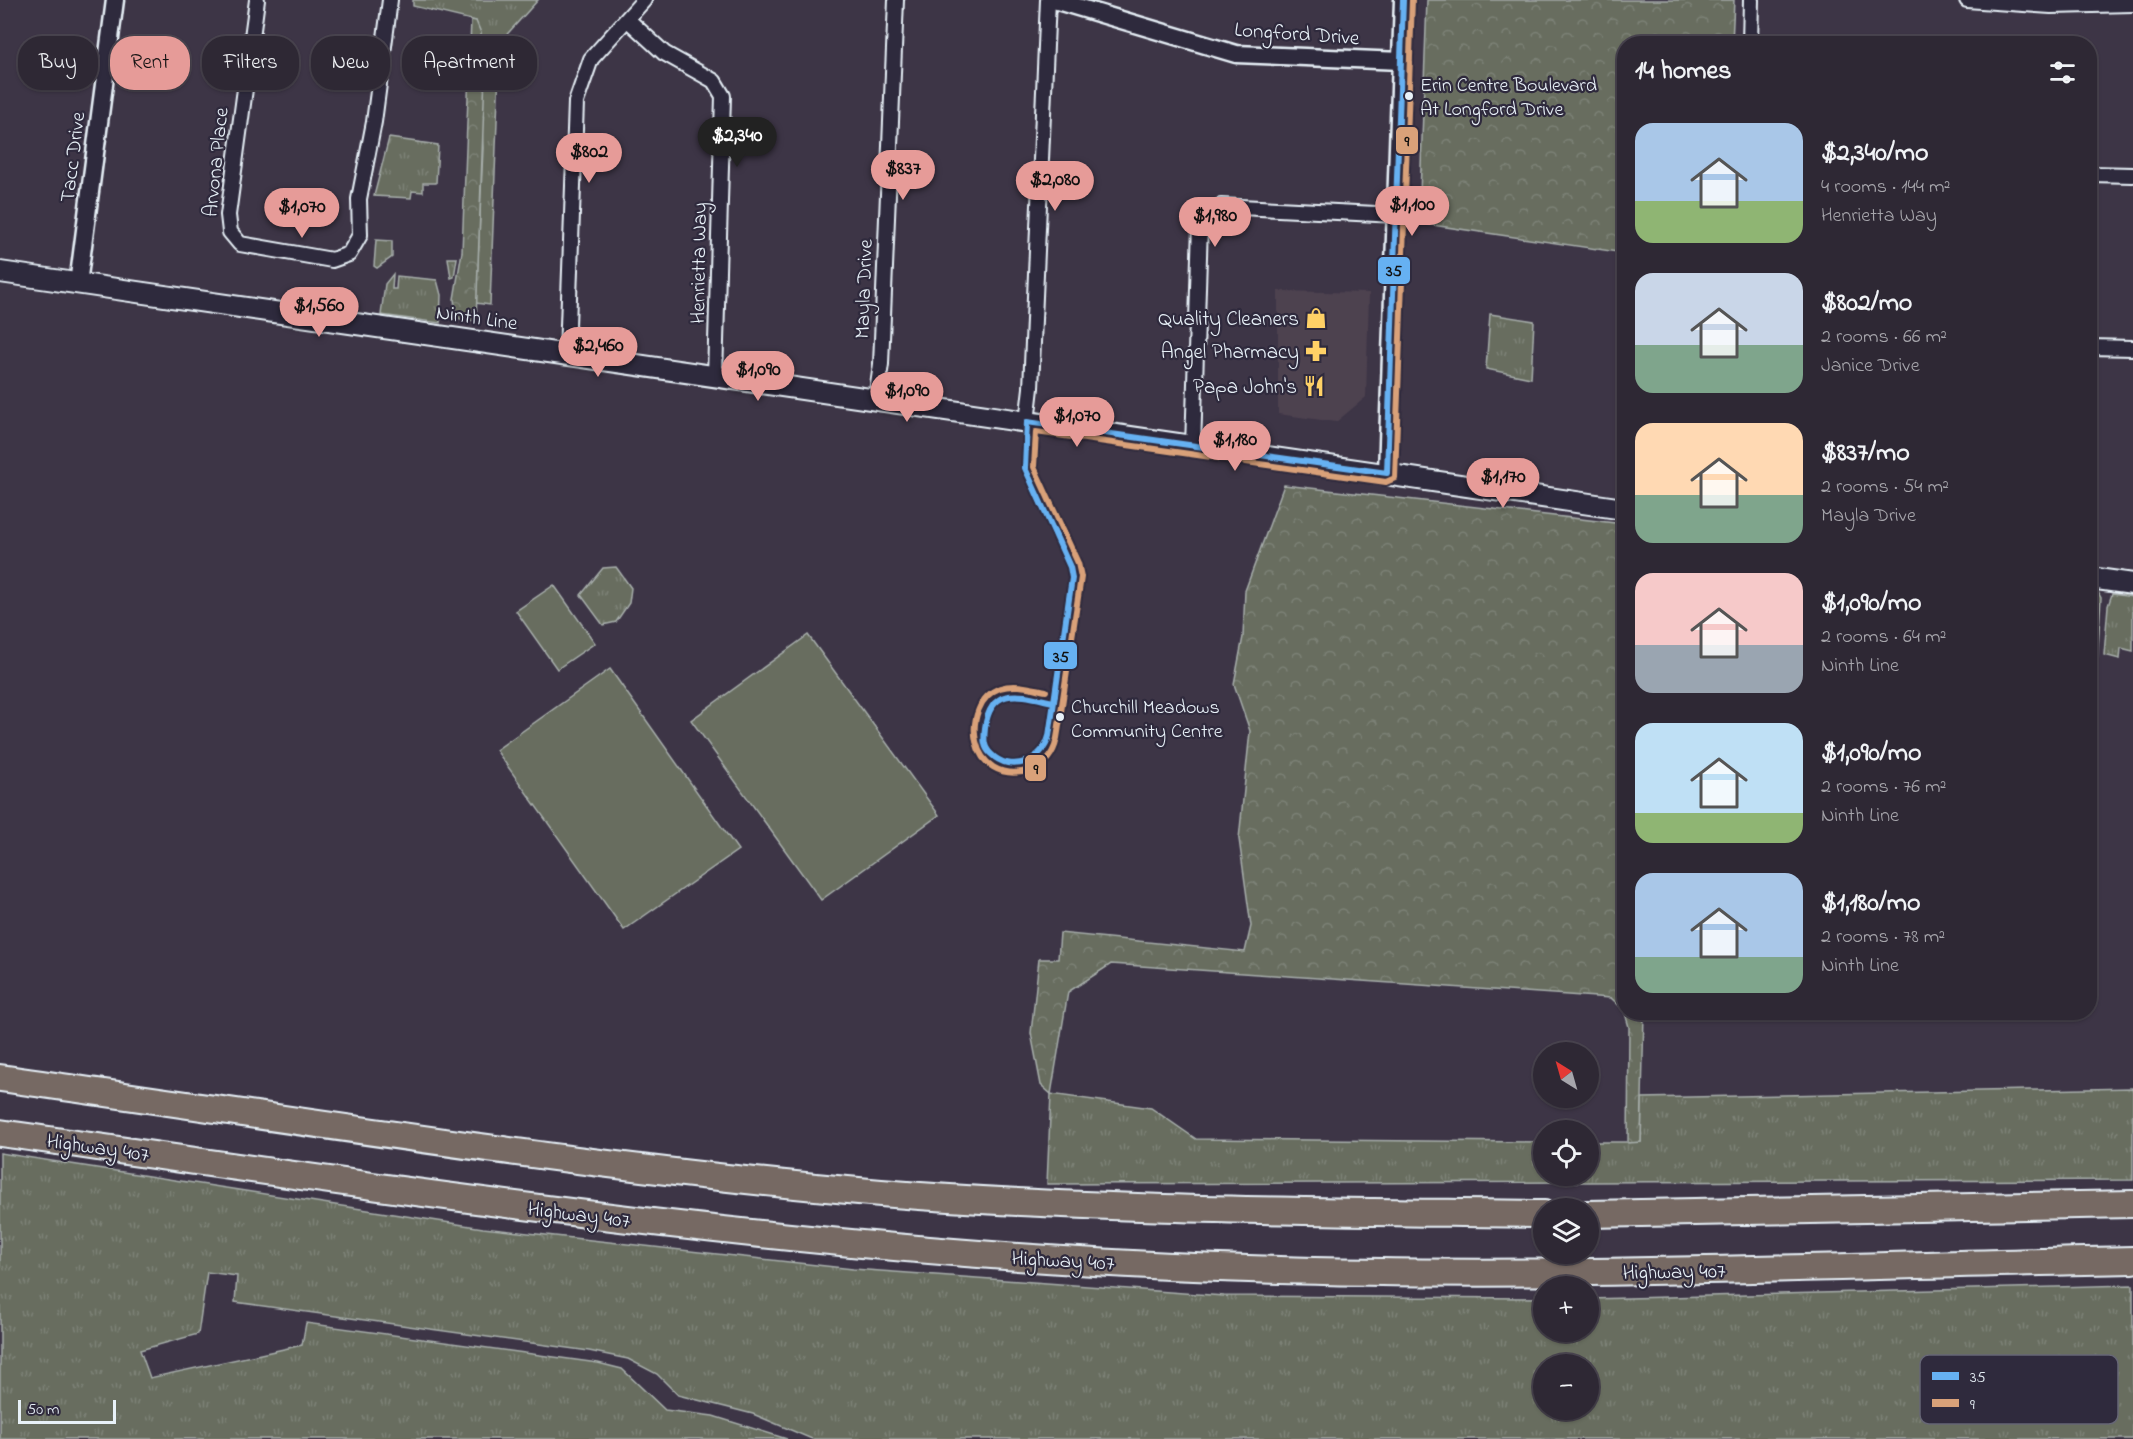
<!DOCTYPE html>
<html lang="en">
<head>
<meta charset="utf-8">
<style>
  :root { --surface:#2e2834; --page:#3a3440; --text:#f1f3f6; --muted:#a7a6ac; --line:#49444f; --accent:#e69b98 }
  body { margin:0; font-family:"Indie Flower",sans-serif; background:var(--page); color:var(--text); height:100vh; display:flex; flex-direction:column; font-size:22px; white-space:nowrap }
  * { box-sizing:border-box; margin:0 }
  p { font-size:20px; color:var(--muted) }
  .icon { flex:none; width:33px; height:33px; fill:none; stroke:currentColor; stroke-width:2; stroke-linecap:round; stroke-linejoin:round }
  .map { position:relative; flex:1; overflow:hidden }
  .sheet { position:absolute; left:1617px; top:36px; width:480px; height:984px; display:flex; flex-direction:column; background:var(--surface); border-radius:24px; box-shadow:0 2px 4px #0004,0 0 0 2px var(--line) }
  .sheet>* { flex:none }
  .top-card { position:absolute; left:18px; top:36px; width:570px; height:54px; display:flex; gap:12px }
  .needle { width:39px; rotate:323deg }
  .fabs { position:absolute; left:1533px; top:1042px; display:grid; gap:12px }
  .fabs a { display:grid; place-items:center; width:66px; height:66px; border-radius:50%; background:var(--surface); box-shadow:0 2px 4px #0004,0 0 0 2px var(--line); font-size:30px }
  .scale { position:absolute; left:18px; bottom:15px; width:98px; box-sizing:border-box; padding-left:6px; border:3px solid #e8f1f8; border-top:0; font-size:16px; line-height:21px; white-space:nowrap; color:#e8f1f8; -webkit-text-stroke:4px #2f2a3d; paint-order:stroke }
  .price { position:absolute; translate:-50% -51px; padding:0 14px; border-radius:21px; background:var(--accent); color:#111; font-size:20px; line-height:39px; filter:drop-shadow(0 2px 3px #0008) }
  .price::after { content:''; position:absolute; left:50%; top:36px; width:18px; height:14px; margin-left:-9px; background:inherit; clip-path:polygon(0 0,100% 0,50% 100%) }
  .price.active { background:#222; color:#fff }
  ul { padding:0; list-style:none }
  li { display:flex; align-items:center; gap:18px; height:150px; padding:0 18px }
  li span { display:grid; place-items:center; flex:none; width:168px; height:120px; border-radius:18px; color:#555 }
  li>.icon { margin-inline-start:auto }
  span .icon { width:72px; height:72px; fill:#fffc; stroke-width:1 }
  li b { font-size:26px }
  h2 { display:flex; justify-content:space-between; align-items:center; height:72px; padding:0 18px; font-size:26px }
  .tag { padding:0 21px; border-radius:24px; background:var(--surface); box-shadow:0 2px 4px #0004,0 0 0 2px var(--line); font-size:21px; line-height:54px }
  .tag.active { background:var(--accent); color:#111 }
  .map>svg:first-child { display:block }
  .built { fill:#4e4250 }
  .grass { fill:url(#grass-tufts); stroke:#a8afac; stroke-width:1.5; fill-rule:evenodd }
  .forest { fill:url(#forest-crowns); stroke:#a8afac; stroke-width:1.5 }
  .pitch { fill:#676d5f; stroke:#a8afac; stroke-width:1.5 }
  .lines { fill:none; stroke-linecap:round; stroke-linejoin:round }
  .minor-casing { stroke:#e8f1f8; stroke-width:18 }
  .tertiary-casing { stroke:#e8f1f8; stroke-width:21 }
  .secondary-casing { stroke:#e8f1f8; stroke-width:24 }
  .motorway-casing { stroke:#e8f1f8; stroke-width:30 }
  .minor { stroke:#2f2a3d; stroke-width:14 }
  .tertiary { stroke:#2f2a3d; stroke-width:16 }
  .secondary { stroke:#2f2a3d; stroke-width:20 }
  .motorway { stroke:#766964; stroke-width:26 }
  .bus-1-casing { stroke:#2f2a3d; stroke-width:10 }
  .bus-2-casing { stroke:#2f2a3d; stroke-width:10 }
  .bus-1 { stroke:#66b1f2; stroke-width:6 }
  .bus-2 { stroke:#d9a179; stroke-width:6 }
  .bus-dot { fill:#e8f1f8; stroke:#2f2a3d; stroke-width:2 }
  .labels { text-anchor:middle; stroke-width:4.5; stroke-linejoin:round; paint-order:stroke }
  .bus-label { font-size:20px; fill:#e8f1f8; stroke:#2f2a3d; text-anchor:start }
  .street-label { font-size:21px; fill:#e8f1f8; stroke:#2f2a3d }
  .poi-label { font-size:21px; fill:#e8f1f8; stroke:#2f2a3d; text-anchor:end }
  .key { fill:#2f2a3d; stroke:#666675; stroke-width:1.5 }
  .key-label { font-size:16px; fill:#e8f1f8 }
  .line-badge { stroke:#2f2a3d; stroke-width:2 }
  .pale-badge-label { font-size:16px; text-anchor:middle; font-weight:bold; fill:#111 }
</style>
</head>
<body>
<div class="map">
<svg width="2133" height="1439" viewBox="0 0 2133 1439">
  <defs>
    <pattern id="grass-tufts" width="24" height="20" patternUnits="userSpaceOnUse" patternTransform="scale(1.5)"><rect width="24" height="20" fill="#676d5f"/><path d="M3 7l-1-3M5 7V3M7 7l1-3M15 17l-1-3M17 17v-4M19 17l1-3" fill="none" stroke="#7d8277"/></pattern>
    <pattern id="forest-crowns" width="20" height="18" patternUnits="userSpaceOnUse" patternTransform="scale(1.5)"><rect width="20" height="18" fill="#676d5f"/><path d="M2 6a3 3 0 1 1 6 0M12 15a3 3 0 1 1 6 0" fill="none" stroke="#7d8277"/></pattern>
  </defs>
  <rect width="100%" height="100%" fill="#3d3546"/>
  <filter id="ink" filterUnits="userSpaceOnUse"><feTurbulence type="fractalNoise" baseFrequency=".0167" numOctaves="2"/><feDisplacementMap in="SourceGraphic" scale="12" xChannelSelector="R" yChannelSelector="G"/><feConvolveMatrix kernelMatrix="1 2 1 2 8 2 1 2 1" color-interpolation-filters="sRGB"/></filter>
  <g filter="url(#ink)">
    <path class="built" d="M 1278,291 L 1369,293 L 1366,397 L 1336,422 L 1278,414 Z"/>
    <path class="grass" d="M 413,0 L 538,0 L 500,42 L 490,305 L 476,303 L 483,148 L 476,21 L 413,6 Z
      M 389,138 L 438,145 L 436,183 L 423,183 L 423,192 L 412,191 L 411,198 L 374,196 Z
      M 376,240 L 392,241 L 392,257 L 377,268 L 374,266 Z
      M 448,258 L 457,258 L 454,277 L 451,278 Z
      M 393,274 L 392,289 L 396,289 L 397,276 L 437,280 L 441,295 L 440,323 L 381,315 L 385,284 Z
      M 1490,314 L 1534,321 L 1531,378 L 1486,369 Z
      M 616,567 L 631,588 L 629,603 L 616,622 L 603,625 L 581,595 L 603,568 Z
      M 2090,591 L 2098,592 L 2101,598 L 2097,664 L 2090,666 Z
      M 2112,594 L 2133,597 L 2133,651 L 2121,648 L 2120,659 L 2104,655 L 2108,606 Z
      M 2133,1088 L 2133,1180 L 1047,1184 L 1051,1094 L 1151,1108 L 1196,1139 L 1543,1142 L 1544,1176 L 1588,1176 L 1589,1142 L 1641,1142 L 1642,1098 Z
      M 0,1153 L 483,1228 L 853,1269 L 1224,1296 L 1543,1298 L 1544,1332 L 1588,1332 L 1589,1299 L 2133,1285 L 2133,1439 L 812,1439 L 753,1414 L 678,1395 L 657,1374 L 628,1359 L 589,1351 L 235,1302 L 237,1276 L 207,1272 L 198,1334 L 140,1350 L 150,1378 L 302,1345 L 306,1323 L 598,1363 L 622,1369 L 665,1410 L 713,1416 L 787,1439 L 0,1439 ZM 1544,1365 L 1588,1365 L 1588,1410 L 1544,1410 Z"/>
    <path class="forest" d="M 1427,0 L 1734,0 L 1732,43 L 1624,44 L 1624,253 L 1419,223 Z
      M 471,20 L 476,21 L 481,33 L 485,74 L 476,321 L 460,319 L 456,315 L 454,299 L 462,252 Z
      M 1284,485 L 1624,524 L 1624,1010 L 1611,998 L 1111,964 L 1068,992 L 1051,1094 L 1041,1085 L 1031,1033 L 1039,959 L 1058,959 L 1060,933 L 1245,952 L 1251,926 L 1239,839 L 1250,731 L 1234,684 L 1243,637 L 1245,591 Z
      M 1625,1013 L 1644,1013 L 1641,1142 L 1628,1143 L 1629,1027 Z"/>
    <path class="pitch" d="M 554,585 L 595,643 L 557,669 L 516,611 Z
      M 808,635 L 939,815 L 821,900 L 691,720 Z
      M 610,669 L 738,850 L 624,930 L 496,750 Z"/>
    <g class="lines">
      <defs>
        <path id="minor" d="M 257,0 L 228,215 L 230,232 L 240,244 L 332,260 L 349,254 L 360,235 L 359,199 L 374,122 L 390,0
          M 1967,0 L 2051,6 L 2133,4
          M 627,19 L 664,53 L 714,81 L 723,96 L 715,377
          M 1750,44 L 1751,0
          M 2090,174 L 2133,175
          M 2090,347 L 2133,348
          M 567,354 L 576,102 L 591,59 L 644,0
          M 876,399 L 881,364 L 896,0
          M 1027,422 L 1031,388 L 1048,0
          M 1193,447 L 1200,225 L 1208,213 L 1221,206 L 1396,215"/>
        <path id="tertiary" d="M 1054,0 L 1236,54 L 1401,61
          M 78,284 L 115,0
          M 1387,473 L 1403,0"/>
        <path id="secondary" d="M 0,272 L 1624,509
          M 2090,578 L 2133,584"/>
        <path id="motorway" d="M 0,1078 C 293,1119 586,1168 881,1193 C 1101,1211 1323,1211 1544,1214
          M 0,1133 C 405,1191 809,1253 1219,1268 C 1523,1280 1828,1266 2133,1260
          M 1588,1214 L 2133,1204"/>
      </defs>
      <use href="#minor" class="minor-casing"/>
      <use href="#tertiary" class="tertiary-casing"/>
      <use href="#secondary" class="secondary-casing"/>
      <use href="#motorway" class="motorway-casing"/>
      <use href="#minor" class="minor"/>
      <use href="#tertiary" class="tertiary"/>
      <use href="#secondary" class="secondary"/>
      <use href="#motorway" class="motorway"/>
      <defs>
        <path id="bus-1" d="M 1053,702 C 1021,695 991,684 985,728 C 984,738 983,747 991,754 C 1011,774 1043,761 1049,736 L 1072,578 L 1070,567 L 1025,468 L 1027,422 L 1387,473 L 1403,0"/>
        <path id="bus-2" d="M 1046,691 C 1031,688 1015,683 1000,688 C 959,703 967,789 1031,770 C 1049,764 1056,749 1058,732 L 1081,577 L 1078,563 L 1034,467 L 1036,432 L 1386,482 L 1395,478 L 1412,0"/>
      </defs>
      <use href="#bus-1" class="bus-1-casing"/>
      <use href="#bus-2" class="bus-2-casing"/>
      <use href="#bus-1" class="bus-1"/>
      <use href="#bus-2" class="bus-2"/>
    </g>
  </g>
  <defs>
    <symbol id="shop-bare" viewBox="-9 -9 18 18"><path d="M-5-2.5h2.3a2.7 3.5 0 0 1 5.4 0H5L5.5 6h-11ZM-1.5-2.5h3a1.5 2.3 0 0 0-3 0Z" fill="#ffd166" stroke="#2f2a3d" stroke-width="2.5" paint-order="stroke"/></symbol>
    <symbol id="pharmacy-bare" viewBox="-9 -9 18 18"><path d="M-2-6h4v4h4v4h-4v4h-4v-4h-4v-4h4Z" fill="#ffd166" stroke="#2f2a3d" stroke-width="2.5" paint-order="stroke"/></symbol>
    <symbol id="restaurant-bare" viewBox="-9 -9 18 18"><path d="M-5-6h1v4h1v-4h1v4h1v-4h1v5L-1.5 .5V6h-2V.5L-5-1ZM5-6V6H3V1.5H1.5Q1.5-4 5-6Z" fill="#ffd166" stroke="#2f2a3d" stroke-width="2.5" paint-order="stroke"/></symbol>
  </defs>
  <g fill-rule="evenodd">
    <use href="#shop-bare" x="1301" y="303" width="30" height="30"/>
    <use href="#pharmacy-bare" x="1301" y="336" width="30" height="30"/>
    <use href="#restaurant-bare" x="1299" y="371" width="30" height="30"/>
  </g>
  <g class="bus-dot">
    <circle cx="1409" cy="96" r="5"/>
    <circle cx="1060" cy="717" r="5"/>
  </g>
  <g class="labels">
    <g class="bus-label">
      <text x="1420" y="91">Erin Centre Boulevard<tspan x="1420" dy="24">At Longford Drive</tspan></text>
      <text x="1071" y="713">Churchill Meadows<tspan x="1071" dy="24">Community Centre</tspan></text>
    </g>
    <g class="street-label">
      <text transform="translate(1297 33) rotate(4)" y="7">Longford Drive</text>
      <text transform="translate(72 157) rotate(-83)" y="7">Tacc Drive</text>
      <text transform="translate(215 162) rotate(-84)" y="7">Arvona Place</text>
      <text transform="translate(698 263) rotate(-89)" y="7">Henrietta Way</text>
      <text transform="translate(863 289) rotate(-88)" y="7">Mayla Drive</text>
      <text transform="translate(477 317) rotate(8)" y="7">Ninth Line</text>
      <text transform="translate(98 1147) rotate(8)" y="7">Highway 407</text>
      <text transform="translate(579 1214) rotate(7)" y="7">Highway 407</text>
      <text transform="translate(1063 1260) rotate(3)" y="7">Highway 407</text>
      <text transform="translate(1674 1271) rotate(-1)" y="7">Highway 407</text>
    </g>
    <g class="poi-label">
      <text x="1299" y="325">Quality Cleaners</text>
      <text x="1299" y="358">Angel Pharmacy</text>
      <text x="1297" y="393">Papa John's</text>
    </g>
  </g>
  <rect x="1920" y="1355" width="198" height="69" rx="9" class="key"/>
  <rect x="1932" y="1372" width="27" height="8" fill="#66b1f2"/>
  <rect x="1932" y="1399" width="27" height="8" fill="#d9a179"/>
  <g class="key-label">
    <text x="1970" y="1382">35</text>
    <text x="1970" y="1409">9</text>
  </g>
  <g class="line-badge">
    <rect x="1395" y="126" width="24" height="29" rx="6" fill="#d9a179"/>
    <rect x="1377" y="256" width="34" height="29" rx="6" fill="#66b1f2"/>
    <rect x="1043" y="641" width="35" height="29" rx="6" fill="#66b1f2"/>
    <rect x="1024" y="754" width="23" height="28" rx="6" fill="#d9a179"/>
  </g>
  <g class="pale-badge-label">
    <text x="1407" y="146">9</text>
    <text x="1394" y="276">35</text>
    <text x="1061" y="662">35</text>
    <text x="1036" y="774">9</text>
  </g>
</svg>
<div class="fabs">
<a><svg class="needle" viewBox="-14 -14 28 28"><path d="M0-13l5 13h-10z" fill="#e53935"/><path d="M0 13l5-13h-10z" fill="#a7a6ac"/></svg></a>
<a><svg class="icon" aria-label="locate" viewBox="0 0 24 24"><circle cx="12" cy="12" r="6"/><path d="M12 2v4M12 18v4M2 12h4M18 12h4"/></svg></a>
<a><svg class="icon" aria-label="layers" viewBox="0 0 24 24"><path d="M12 4l9 5-9 5-9-5zM3 14l9 5 9-5"/></svg></a>
<a>+</a>
<a>−</a>
</div>
<div class="scale">50 m</div>
<b class="price active" style="left:737px;top:168px">$2,340</b>
<b class="price" style="left:589px;top:184px">$802</b>
<b class="price" style="left:903px;top:201px">$837</b>
<b class="price" style="left:1055px;top:212px">$2,080</b>
<b class="price" style="left:1412px;top:237px">$1,100</b>
<b class="price" style="left:302px;top:239px">$1,070</b>
<b class="price" style="left:1215px;top:248px">$1,980</b>
<b class="price" style="left:319px;top:338px">$1,560</b>
<b class="price" style="left:598px;top:378px">$2,460</b>
<b class="price" style="left:758px;top:402px">$1,090</b>
<b class="price" style="left:907px;top:423px">$1,090</b>
<b class="price" style="left:1077px;top:448px">$1,070</b>
<b class="price" style="left:1235px;top:472px">$1,180</b>
<b class="price" style="left:1503px;top:509px">$1,170</b>
<div class="top-card">
<a class="tag">Buy</a>
<a class="tag active">Rent</a>
<a class="tag">Filters</a>
<a class="tag">New</a>
<a class="tag">Apartment</a>
</div>
<section class="sheet">
<h2>14 homes<svg class="icon" aria-label="filters" viewBox="0 0 24 24"><path d="M4 7h16M4 17h16"/><circle cx="9" cy="7" r="2"/><circle cx="15" cy="17" r="2"/></svg></h2>
<ul>
<li><span style="background:linear-gradient(#a9c7e8 65%,#8fb573 0)"><svg class="icon" aria-label="home" viewBox="0 0 24 24"><path d="M3 11l9-7 9 7M6 9v11h12V9"/></svg></span><div><b>$2,340/mo</b><p>4 rooms · 144 m²</p><p>Henrietta Way</p></div></li>
<li><span style="background:linear-gradient(#c9d6e8 60%,#7fa58c 0)"><svg class="icon" aria-label="home" viewBox="0 0 24 24"><path d="M3 11l9-7 9 7M6 9v11h12V9"/></svg></span><div><b>$802/mo</b><p>2 rooms · 66 m²</p><p>Janice Drive</p></div></li>
<li><span style="background:linear-gradient(#ffd9b3 60%,#7fa58c 0)"><svg class="icon" aria-label="home" viewBox="0 0 24 24"><path d="M3 11l9-7 9 7M6 9v11h12V9"/></svg></span><div><b>$837/mo</b><p>2 rooms · 54 m²</p><p>Mayla Drive</p></div></li>
<li><span style="background:linear-gradient(#f6c9c9 60%,#9aa5b1 0)"><svg class="icon" aria-label="home" viewBox="0 0 24 24"><path d="M3 11l9-7 9 7M6 9v11h12V9"/></svg></span><div><b>$1,090/mo</b><p>2 rooms · 64 m²</p><p>Ninth Line</p></div></li>
<li><span style="background:linear-gradient(#bfe0f5 75%,#8fb573 0)"><svg class="icon" aria-label="home" viewBox="0 0 24 24"><path d="M3 11l9-7 9 7M6 9v11h12V9"/></svg></span><div><b>$1,090/mo</b><p>2 rooms · 76 m²</p><p>Ninth Line</p></div></li>
<li><span style="background:linear-gradient(#a9c7e8 70%,#7fa58c 0)"><svg class="icon" aria-label="home" viewBox="0 0 24 24"><path d="M3 11l9-7 9 7M6 9v11h12V9"/></svg></span><div><b>$1,180/mo</b><p>2 rooms · 78 m²</p><p>Ninth Line</p></div></li>
</ul>
</section>
</div>
</body>
</html>
